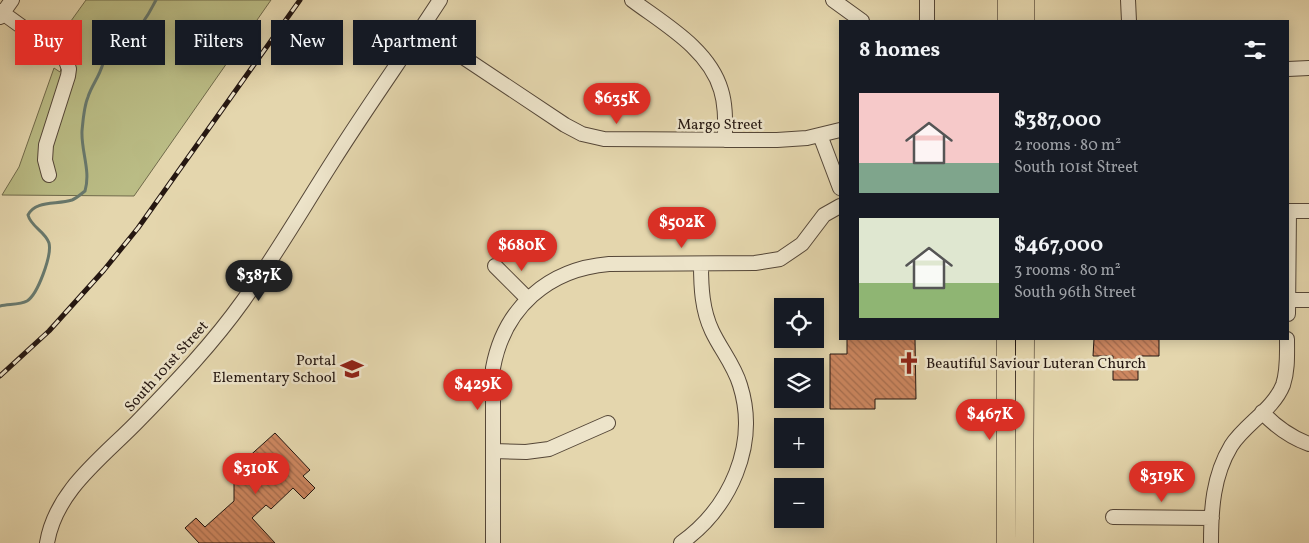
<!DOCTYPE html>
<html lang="en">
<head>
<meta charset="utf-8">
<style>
  :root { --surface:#171b24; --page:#242831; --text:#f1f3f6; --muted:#9ea1a6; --accent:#d93025 }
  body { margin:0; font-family:Vollkorn,serif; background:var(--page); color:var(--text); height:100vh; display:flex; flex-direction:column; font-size:19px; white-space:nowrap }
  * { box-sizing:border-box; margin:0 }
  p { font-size:16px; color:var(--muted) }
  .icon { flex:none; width:28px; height:28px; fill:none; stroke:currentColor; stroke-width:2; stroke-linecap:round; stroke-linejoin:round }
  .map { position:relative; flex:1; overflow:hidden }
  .details { position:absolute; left:839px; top:20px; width:450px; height:320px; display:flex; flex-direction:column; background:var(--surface); border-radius:0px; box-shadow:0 2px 12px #0003 }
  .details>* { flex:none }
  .hud { position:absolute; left:15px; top:20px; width:475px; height:45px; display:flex; gap:10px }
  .controls { position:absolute; left:774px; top:298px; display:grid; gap:10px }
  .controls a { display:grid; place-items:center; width:50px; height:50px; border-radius:0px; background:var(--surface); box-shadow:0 2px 12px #0003; font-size:25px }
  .price { position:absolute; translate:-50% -42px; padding:0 11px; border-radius:18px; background:var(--accent); color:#fff; font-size:16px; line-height:32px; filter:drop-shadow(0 1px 2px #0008) }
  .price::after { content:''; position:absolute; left:50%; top:30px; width:15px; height:11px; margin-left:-8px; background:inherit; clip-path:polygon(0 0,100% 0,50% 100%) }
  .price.selected { background:#222; color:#fff }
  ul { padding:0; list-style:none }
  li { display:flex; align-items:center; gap:15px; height:125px; padding:0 20px }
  li span { display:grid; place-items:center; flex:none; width:140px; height:100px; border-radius:0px; color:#555 }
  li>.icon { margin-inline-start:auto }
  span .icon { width:60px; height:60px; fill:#fffc; stroke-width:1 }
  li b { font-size:21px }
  h2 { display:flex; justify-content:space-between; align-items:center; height:60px; padding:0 20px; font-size:21px }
  .pill { padding:0 18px; border-radius:0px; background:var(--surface); box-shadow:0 2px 12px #0003; font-size:18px; line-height:45px }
  .pill.selected { background:var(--accent); color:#fff }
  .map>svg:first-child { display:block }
  .green { fill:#babc85; stroke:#706a4b }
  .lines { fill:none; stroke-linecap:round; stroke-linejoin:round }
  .stream { stroke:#68786c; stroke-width:3 }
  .building { fill:url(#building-back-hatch); stroke:#251711 }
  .minor-casing { stroke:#554738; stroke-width:16 }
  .major-casing { stroke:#251711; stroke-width:19 }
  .minor { stroke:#ede4ca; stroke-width:14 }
  .major { stroke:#e4d6ad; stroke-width:18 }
  .rail-casing { stroke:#251711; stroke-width:5 }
  .rail { stroke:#ede4ca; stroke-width:3; stroke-dasharray:9; stroke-linecap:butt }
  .labels { text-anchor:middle; stroke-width:5; stroke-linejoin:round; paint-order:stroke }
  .street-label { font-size:15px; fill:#251711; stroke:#ede4ca }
  .poi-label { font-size:15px; fill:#251711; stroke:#ede4ca; text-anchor:end }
</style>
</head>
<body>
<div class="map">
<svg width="1309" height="543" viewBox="0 0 1309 543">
  <defs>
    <pattern id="building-back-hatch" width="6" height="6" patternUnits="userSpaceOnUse" patternTransform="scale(1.25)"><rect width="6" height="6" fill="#cd8760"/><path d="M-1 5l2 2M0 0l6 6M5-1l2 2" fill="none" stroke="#a66d4e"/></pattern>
  </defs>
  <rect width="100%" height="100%" fill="#e4d6ad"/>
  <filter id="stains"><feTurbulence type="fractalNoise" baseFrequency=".004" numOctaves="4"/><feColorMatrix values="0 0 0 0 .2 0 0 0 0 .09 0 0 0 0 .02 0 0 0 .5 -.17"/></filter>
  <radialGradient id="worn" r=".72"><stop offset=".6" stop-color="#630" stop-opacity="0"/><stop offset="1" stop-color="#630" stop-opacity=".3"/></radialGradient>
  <path class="green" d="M 86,0 L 271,0 L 134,196 L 2,195 L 19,167 L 54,68 L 60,72 L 68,47 L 58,39 Z"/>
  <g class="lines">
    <path class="stream" d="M 0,306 C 8,304 20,305 27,301 C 38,294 52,255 49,243 C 45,231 31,227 28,215 C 35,200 57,205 72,200 C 77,198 81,194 85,191 C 91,171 81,151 82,131 C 83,120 84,106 88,97 C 91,87 98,78 101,69 C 104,63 104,56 106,50 C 107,47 132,31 136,29 C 145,23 151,9 156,0"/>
  </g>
  <path class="building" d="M 847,339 L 915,339 L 916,399 L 875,399 L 875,409 L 830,409 L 830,354 L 847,354 Z
    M 1094,339 L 1159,339 L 1159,356 L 1138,356 L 1138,380 L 1113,380 L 1113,356 L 1093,356 Z
    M 275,433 L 310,470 L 303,476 L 315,488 L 304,499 L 293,488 L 271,509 L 266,505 L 252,518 L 275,543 L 199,543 L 185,528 L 196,518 L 205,527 L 234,501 L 234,470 Z"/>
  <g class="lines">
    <defs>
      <path id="minor" d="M 632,0 C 664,24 709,49 721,90 C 726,106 725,123 725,140
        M 833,0 L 862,21
        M 1128,0 L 1129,21
        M 0,11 L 65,58 L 69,69 L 68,76 L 46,145 L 45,160 L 49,175
        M 0,17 L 12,0
        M 927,21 L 927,0
        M 421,29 L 565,125 L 582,134 L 604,139 L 777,140 L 807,138 L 840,130
        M 1288,69 L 1309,68
        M 820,135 L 840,188
        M 1288,211 L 1309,211
        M 495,266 L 528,299
        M 1288,300 L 1309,300
        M 1288,314 L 1289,211
        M 1262,412 C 1276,427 1290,437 1309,444
        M 493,451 L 526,452 L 549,449 L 608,423
        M 1113,517 L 1212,518
        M 47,543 C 56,489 105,456 141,418 C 177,381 213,343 243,301 C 275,256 303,208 333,161 C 367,107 405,54 440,0
        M 493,543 L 493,368 C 504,308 548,269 609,264 L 755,263 L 780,259 L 802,244 L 824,215 L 840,206
        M 681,543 C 730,508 759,445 740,385 C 734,365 721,350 712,331 C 702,310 701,287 701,264
        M 1211,543 C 1211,509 1213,476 1231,446 C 1245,424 1273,410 1283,385 C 1288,370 1287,354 1287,339"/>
      <path id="major" d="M 1007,0 L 1007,21
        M 1025,0 L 1025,21
        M 1006,543 L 1006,339
        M 1024,543 L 1025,339"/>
    </defs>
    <use href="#minor" class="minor-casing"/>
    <use href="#major" class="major-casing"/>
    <use href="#minor" class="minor"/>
    <use href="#major" class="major"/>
    <defs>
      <path id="rail" d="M 0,376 L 49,331 L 104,270 L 138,228 L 300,0"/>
    </defs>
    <use href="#rail" class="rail-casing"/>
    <use href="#rail" class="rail"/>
  </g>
  <defs>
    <symbol id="church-bare" viewBox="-9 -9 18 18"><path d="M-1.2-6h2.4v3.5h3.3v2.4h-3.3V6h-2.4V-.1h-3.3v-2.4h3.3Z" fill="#8f2418" stroke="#ede4ca" stroke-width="2.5" paint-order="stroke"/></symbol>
    <symbol id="school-bare" viewBox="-9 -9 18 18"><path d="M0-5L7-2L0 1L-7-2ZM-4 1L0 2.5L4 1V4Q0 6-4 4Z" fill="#8f2418" stroke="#ede4ca" stroke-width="2.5" paint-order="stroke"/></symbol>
  </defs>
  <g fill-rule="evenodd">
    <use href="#church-bare" x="893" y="347" width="32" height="32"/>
    <use href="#school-bare" x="336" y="353" width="32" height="32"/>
  </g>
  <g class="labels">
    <g class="street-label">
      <text x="720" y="129">Margo Street</text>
      <text transform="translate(166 366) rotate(-48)" y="5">South 101st Street</text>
    </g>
    <g class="poi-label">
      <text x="336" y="365">Portal<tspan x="336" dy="17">Elementary School</tspan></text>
      <text x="926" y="368" text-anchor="start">Beautiful Saviour Luteran Church</text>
    </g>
  </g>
  <rect width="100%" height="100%" filter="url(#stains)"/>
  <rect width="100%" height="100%" fill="url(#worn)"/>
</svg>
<div class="controls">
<a><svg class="icon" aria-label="locate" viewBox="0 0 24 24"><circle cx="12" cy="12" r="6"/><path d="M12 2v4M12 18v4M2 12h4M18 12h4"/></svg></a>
<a><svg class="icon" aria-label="layers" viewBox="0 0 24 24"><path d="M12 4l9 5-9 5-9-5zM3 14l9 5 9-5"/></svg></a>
<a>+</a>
<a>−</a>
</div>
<b class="price" style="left:617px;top:125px">$635K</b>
<b class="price" style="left:682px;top:249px">$502K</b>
<b class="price" style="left:522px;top:272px">$680K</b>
<b class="price selected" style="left:259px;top:302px">$387K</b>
<b class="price" style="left:478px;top:411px">$429K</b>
<b class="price" style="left:990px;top:441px">$467K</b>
<b class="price" style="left:256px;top:495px">$310K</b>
<b class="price" style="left:1162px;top:503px">$319K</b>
<div class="hud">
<a class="pill selected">Buy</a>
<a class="pill">Rent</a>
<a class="pill">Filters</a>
<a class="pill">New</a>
<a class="pill">Apartment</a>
</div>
<section class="details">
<h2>8 homes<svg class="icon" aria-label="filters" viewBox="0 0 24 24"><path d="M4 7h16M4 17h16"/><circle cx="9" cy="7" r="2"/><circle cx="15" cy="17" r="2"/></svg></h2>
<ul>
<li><span style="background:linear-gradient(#f6c9c9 70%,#7fa58c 0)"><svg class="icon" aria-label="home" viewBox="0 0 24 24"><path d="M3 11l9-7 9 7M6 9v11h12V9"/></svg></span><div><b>$387,000</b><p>2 rooms · 80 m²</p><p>South 101st Street</p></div></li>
<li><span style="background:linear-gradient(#dfe7d0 65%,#8fb573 0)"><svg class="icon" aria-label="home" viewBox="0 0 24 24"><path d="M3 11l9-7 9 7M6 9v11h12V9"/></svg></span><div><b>$467,000</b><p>3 rooms · 80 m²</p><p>South 96th Street</p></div></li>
</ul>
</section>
</div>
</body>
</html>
